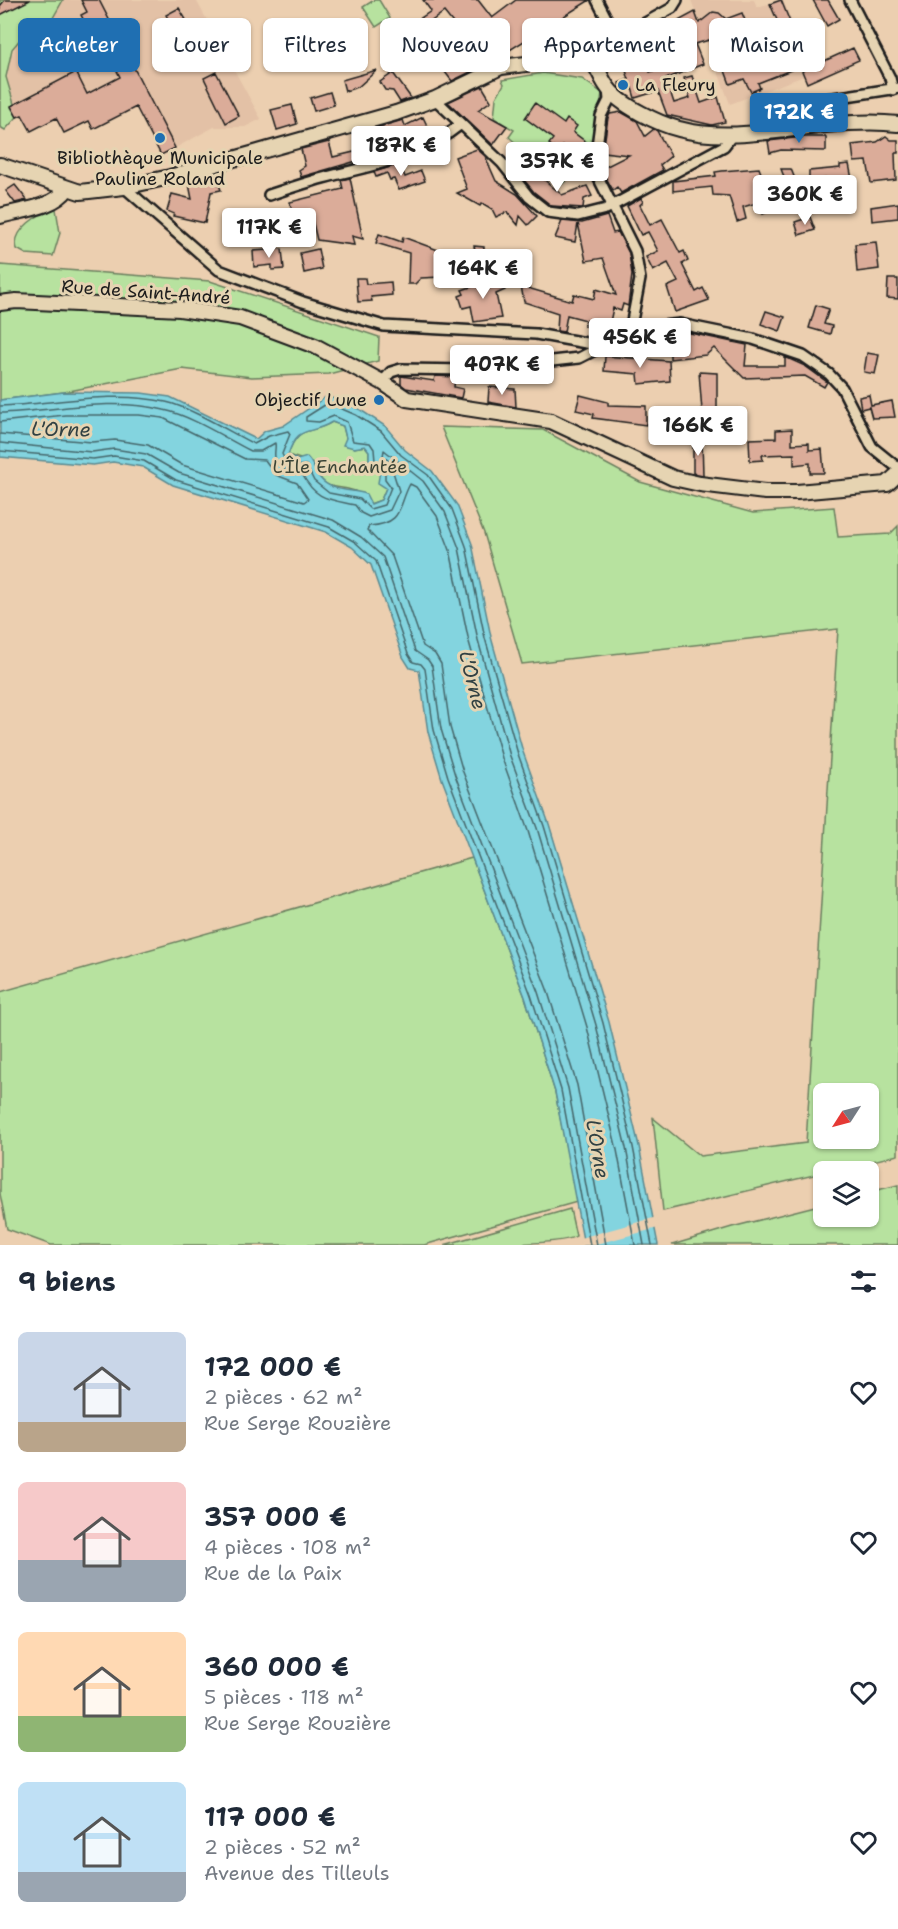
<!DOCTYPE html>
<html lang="fr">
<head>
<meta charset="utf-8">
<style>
  :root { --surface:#fff; --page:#f2f2f3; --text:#1f2937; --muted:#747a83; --accent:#1f6fb2 }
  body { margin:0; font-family:"Shantell Sans",sans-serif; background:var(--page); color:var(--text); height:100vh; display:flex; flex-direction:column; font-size:22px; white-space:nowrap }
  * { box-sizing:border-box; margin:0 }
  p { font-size:20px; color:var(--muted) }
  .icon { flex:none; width:33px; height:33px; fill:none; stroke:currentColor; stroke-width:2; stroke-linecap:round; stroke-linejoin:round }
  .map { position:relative; height:1245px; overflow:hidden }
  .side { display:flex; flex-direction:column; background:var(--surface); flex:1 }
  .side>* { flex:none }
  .hud { position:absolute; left:18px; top:18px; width:862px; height:54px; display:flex; gap:12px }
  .needle { width:39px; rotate:234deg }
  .controls { position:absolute; left:813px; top:1083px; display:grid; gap:12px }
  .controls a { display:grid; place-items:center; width:66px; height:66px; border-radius:9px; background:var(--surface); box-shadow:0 2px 4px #0004; font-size:30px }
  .price { position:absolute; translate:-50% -51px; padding:0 14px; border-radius:6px; background:#fff; color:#222; font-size:20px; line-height:39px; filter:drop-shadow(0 2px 3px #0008) }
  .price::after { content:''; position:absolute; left:50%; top:36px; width:18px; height:14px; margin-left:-9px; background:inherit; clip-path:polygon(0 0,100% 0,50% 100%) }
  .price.current { background:var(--accent); color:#fff }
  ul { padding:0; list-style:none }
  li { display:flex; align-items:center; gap:18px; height:150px; padding:0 18px }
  li span { display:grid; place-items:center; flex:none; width:168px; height:120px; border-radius:9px; color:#555 }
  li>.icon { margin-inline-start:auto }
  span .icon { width:72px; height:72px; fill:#fffc; stroke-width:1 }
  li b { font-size:26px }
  h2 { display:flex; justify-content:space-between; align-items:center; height:72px; padding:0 18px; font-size:26px }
  .pill { padding:0 21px; border-radius:9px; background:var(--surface); box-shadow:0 2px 4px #0004; font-size:21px; line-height:54px }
  .pill.current { background:var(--accent); color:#fff }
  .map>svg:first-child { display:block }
  .built { fill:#e3c1a6 }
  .green { fill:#b7e29f; stroke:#6a7f5e; stroke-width:1.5; fill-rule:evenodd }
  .water { fill:#83d4df; stroke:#5a8a91; stroke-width:1.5; fill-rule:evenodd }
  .pier { fill:#eccfb0 }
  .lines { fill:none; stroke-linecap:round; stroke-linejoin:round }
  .shore { stroke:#45666a; stroke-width:1.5 }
  .building { fill:#dbac99; stroke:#1c1c1c; stroke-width:1.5; fill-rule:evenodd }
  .street-casing { stroke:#1c1c1c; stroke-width:14 }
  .secondary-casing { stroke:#1c1c1c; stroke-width:18 }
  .street { stroke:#e6d4b2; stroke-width:9 }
  .secondary { stroke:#e6d4b2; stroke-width:14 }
  .poi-dot { fill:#1f6fb2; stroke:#e6d4b2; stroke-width:2 }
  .labels { text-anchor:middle; stroke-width:6; stroke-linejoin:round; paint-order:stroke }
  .poi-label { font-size:18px; fill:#1c1c1c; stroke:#e6d4b2; text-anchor:start }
  .street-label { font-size:18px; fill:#1c1c1c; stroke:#e6d4b2 }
  .park-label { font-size:18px; fill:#3b4436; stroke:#e6d4b2 }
  .water-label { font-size:20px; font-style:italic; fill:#314143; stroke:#e6d4b2 }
</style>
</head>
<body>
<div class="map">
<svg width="898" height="1245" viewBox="0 0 898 1245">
  <rect width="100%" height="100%" fill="#eccfb0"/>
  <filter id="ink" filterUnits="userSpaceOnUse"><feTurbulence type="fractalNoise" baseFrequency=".0167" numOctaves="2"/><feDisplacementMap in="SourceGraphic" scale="12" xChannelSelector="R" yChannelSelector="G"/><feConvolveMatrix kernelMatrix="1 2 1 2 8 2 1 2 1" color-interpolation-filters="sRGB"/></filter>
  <g filter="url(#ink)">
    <path class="built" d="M 63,0 L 196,0 L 261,119 L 245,127 L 214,127 L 175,148 L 151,101 L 93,129 L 89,121 L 64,133 L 57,118 L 61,113 L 31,131 L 24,117 L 25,114 L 17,117 L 11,106 L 14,104 L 7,87 L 8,64 L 18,41 L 49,25 Z
      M 691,0 L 754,0 L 757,7 L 783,0 L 812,73 L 730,104 Z"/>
    <path class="green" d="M 0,0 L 63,0 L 49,25 L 22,37 L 12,49 L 6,77 L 14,104 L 11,107 L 17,117 L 5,130 L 0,127 Z
      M 374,0 L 379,0 L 390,18 L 376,27 L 363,7 Z
      M 543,73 L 582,79 L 602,93 L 592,159 L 561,185 L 509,137 L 514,130 L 494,118 L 496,98 L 504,84 L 502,80 Z
      M 56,209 L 60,233 L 53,256 L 26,254 L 17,249 C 11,230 40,212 56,209 Z
      M 0,265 L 210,281 L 379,337 L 378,361 L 329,374 L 252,377 L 182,369 L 64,392 L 0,400 Z
      M 332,422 L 343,426 L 346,438 L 354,448 L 365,446 L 369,451 L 369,465 L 380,471 L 386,488 L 381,500 L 370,504 C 366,500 361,493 355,491 C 331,482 326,496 313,463 L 288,455 C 298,423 309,436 332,422 Z
      M 441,427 L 543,430 L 640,482 L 753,513 L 834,507 L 838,537 L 890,534 L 898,526 L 898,1155 L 663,1211 L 653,1118 L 700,1156 L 806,1143 L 838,629 L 522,664 L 484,533 ZM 824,1094 L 868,1094 L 868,1138 L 824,1138 Z
      M 472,858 L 525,997 L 555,1092 L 577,1202 L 424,1245 L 51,1245 L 7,1229 L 0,1194 L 0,992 Z
      M 898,1185 L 898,1245 L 672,1245 L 732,1227 L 823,1204 L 824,1216 L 868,1216 L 869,1192 Z
      M 570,1209 L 576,1236 C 564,1245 467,1245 444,1245 Z"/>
    <path class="water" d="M 64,392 L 141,393 L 170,397 L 256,439 L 265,431 L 283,426 L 327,396 L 359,409 L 385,426 L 405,450 L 432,471 L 457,505 L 472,544 L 491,637 L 523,752 L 549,824 L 609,1022 L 639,1146 L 658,1245 L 584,1245 L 555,1092 L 525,997 L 442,779 L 428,732 L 419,670 L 410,668 L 403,657 L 371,565 L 352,547 L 326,532 L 173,485 L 143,467 L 113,462 L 93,465 L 0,457 L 0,400 ZM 332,422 L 343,426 L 346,438 L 343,445 L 354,448 L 365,446 L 369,451 L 369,465 L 380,471 L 378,483 L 386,488 L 381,500 L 371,504 L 366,494 C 350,489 331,492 320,478 C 314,471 314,464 307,457 L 297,460 L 288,455 C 298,423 310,436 332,422 Z"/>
    <path class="pier" d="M 657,1217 L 658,1228 L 592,1245 L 581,1245 L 580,1238 Z"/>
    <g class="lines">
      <path class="shore" d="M 0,406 C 55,404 111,390 166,402 C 192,408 230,432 254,444 L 269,436 L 288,431 L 290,434 L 282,454 L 285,460 L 295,466 L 306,465 L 314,481 L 329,493 L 360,499 L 370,509 L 384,505 L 391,487 L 385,479 L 385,468 L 375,461 L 374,449 L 370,443 L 353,441 L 347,422 L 334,416 L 319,422 L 306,421 L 306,417 L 328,403 L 356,415 L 381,431 L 401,455 L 428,475 L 452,509 L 466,546 L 485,638 L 518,754 L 544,826 L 603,1023 L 633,1147 L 652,1245
        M 0,413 C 54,411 110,397 164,410 C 192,416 225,438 251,451 L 261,451 L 275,443 C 276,448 274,452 275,457 C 277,469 292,473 302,474 C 316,500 328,499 355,505 L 361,513 L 369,517 L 390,510 L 399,491 L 390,462 L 383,456 L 384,450 L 423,481 L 445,512 L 459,548 L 478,640 L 510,756 L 537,828 L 596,1025 L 626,1148 L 644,1245
        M 0,422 L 65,415 L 139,415 L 163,418 L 245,459 L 265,460 L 276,475 L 297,483 L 308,499 L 304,502 L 182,465 L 148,445 L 115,440 L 92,442 L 0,434
        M 0,443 L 92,452 L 114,449 L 146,454 L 179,473 L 333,520 L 361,537 L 383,557 L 415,651 L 428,660 L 432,666 L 441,729 L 455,775 L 538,992 L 568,1088 L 597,1245
        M 0,451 L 93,459 L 114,456 L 144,461 L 176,480 L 329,527 L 355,542 L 376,561 L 408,654 L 413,662 L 421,664 L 425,669 L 434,730 L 448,777 L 531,995 L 561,1090 L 590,1245
        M 606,1245 L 577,1085 L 547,989 L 463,772 L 450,727 L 441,664 L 435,654 L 423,646 L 392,556 L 367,530 L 369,526 C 404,524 398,506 410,484 L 416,487 L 437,516 L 450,550 L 469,642 L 502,758 L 528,831 L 587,1027 L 617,1150 L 635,1245"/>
    </g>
    <path class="building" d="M 5,0 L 30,0 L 0,15 L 0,6 Z
      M 81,0 L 99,0 L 175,148 L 161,155 L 136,107 L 93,129 L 89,121 L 64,133 L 56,118 L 31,131 L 22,115 L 17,117 L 11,106 L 76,72 L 87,94 L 120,77 L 98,33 L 92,35 L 81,15 L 87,12 Z
      M 423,0 L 478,0 L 492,18 L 516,0 L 590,0 L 487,64 L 452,81 L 409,26 L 431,11 ZM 444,12 L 477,53 L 461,64 L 429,23 Z
      M 781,0 L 797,39 L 787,43 L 770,4 Z
      M 813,0 L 828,0 L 839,19 L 827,26 Z
      M 179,8 L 201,45 L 187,52 L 166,15 Z
      M 695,12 L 699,23 L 713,12 L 719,13 L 726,19 L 742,13 L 751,35 L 745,37 L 755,63 L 794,48 L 801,66 L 758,83 L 760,88 L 751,92 L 744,79 L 730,84 L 724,68 L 732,65 L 725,45 L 717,48 L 713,39 L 695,44 L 703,64 L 666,79 L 674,103 L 690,98 L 684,78 L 692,76 L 701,103 L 718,97 L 725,122 L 712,125 L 667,115 L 658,91 L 635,98 L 632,88 L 624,91 L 620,88 L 619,83 L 629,79 L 626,71 L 640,66 L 630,47 ZM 668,44 L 676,63 L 650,72 L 645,57 Z
      M 853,48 L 859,60 L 807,83 L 802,71 Z
      M 377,70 L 358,87 L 345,91 L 342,80 Z
      M 216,72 L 239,116 L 226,123 L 204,78 Z
      M 393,73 L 411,98 L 400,102 L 393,91 L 385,90 L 380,82 Z
      M 482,86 L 491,101 L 478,110 L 507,126 L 493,145 L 448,102 Z
      M 330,92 L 334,105 L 314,111 L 310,98 Z
      M 535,103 L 564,124 L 567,119 L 577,126 L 573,132 L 590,145 L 580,158 L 563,146 L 558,151 L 549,144 L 553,139 L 525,118 Z
      M 292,105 L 297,124 L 277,130 L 271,110 Z
      M 621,112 L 637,121 L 645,136 L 654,129 L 657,131 L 671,156 L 660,165 L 663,170 L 621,193 L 617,187 L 613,190 L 601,169 L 629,155 L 603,152 L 608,118 L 610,114 Z
      M 423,117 L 430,132 L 410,142 L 412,145 L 301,177 L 299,170 L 305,166 L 301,149 L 329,142 L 333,157 L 358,151 L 363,148 L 359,133 L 403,120 L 405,126 Z
      M 886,136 L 891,140 L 898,140 L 898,153 L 895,153 L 896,180 L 871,183 L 867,161 L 854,162 L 852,145 L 877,142 Z
      M 804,137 L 826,137 L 826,151 L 781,150 L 770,153 L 768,141 Z
      M 477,149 L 485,156 L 496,181 L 517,194 L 537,216 L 528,225 L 520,216 L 518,225 L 507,212 L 496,217 L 492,209 L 482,203 L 480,206 L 457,193 L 467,189 L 455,157 Z
      M 400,164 L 405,177 L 421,171 L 425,181 L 399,190 L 394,179 L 390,180 L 387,173 L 376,177 L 374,172 Z
      M 849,164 L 852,179 L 830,182 L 830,178 L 809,180 L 809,171 L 840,168 L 840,165 Z
      M 759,168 L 771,199 L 790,192 L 781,169 L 791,169 L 799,189 L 810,185 L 813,192 L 763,214 L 760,202 L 743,207 L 746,219 L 737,222 L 729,196 L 713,195 L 712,187 L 673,191 L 673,181 L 716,176 L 715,172 L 722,171 Z
      M 533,170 L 562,195 L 587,186 L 592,196 L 584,199 L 583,208 L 552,206 L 534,192 L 524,180 Z
      M 216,177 L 221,190 L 211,192 L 205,223 L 173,216 L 174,214 L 167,211 L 172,194 L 192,199 L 189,184 Z
      M 350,178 L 363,239 L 352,236 L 354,245 L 317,240 L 311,215 L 293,220 L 290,202 L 343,189 L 341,180 Z
      M 15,185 L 27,200 L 15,203 L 6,191 Z
      M 641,198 L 643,202 L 640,205 L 650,225 L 662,219 L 680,253 L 684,251 L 688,261 L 682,264 L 696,292 L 703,288 L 709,300 L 675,312 L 667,287 L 678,282 L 668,263 L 653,271 L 646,257 L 658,251 L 648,232 L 641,235 L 627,206 Z
      M 898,203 L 898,218 L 872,221 L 871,207 Z
      M 607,216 L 613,233 L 618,232 L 629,253 L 632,275 L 628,306 L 623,304 L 621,311 L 613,308 L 607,336 L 604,338 L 591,335 L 592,327 L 584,326 L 586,320 L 567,315 L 564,332 L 557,331 L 558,313 L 524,302 L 521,286 L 572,301 L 574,294 L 594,299 L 596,289 L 616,295 L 603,258 L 586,261 L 578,223 L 575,242 L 555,238 L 562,221 L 582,223 Z
      M 810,217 L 815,230 L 799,235 L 795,222 Z
      M 379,234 L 402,242 L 403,237 L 438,250 L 465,253 L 462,276 L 421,278 L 415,284 L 408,284 L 409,253 L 376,243 Z
      M 876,242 L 879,269 L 857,272 L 855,244 Z
      M 474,246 L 484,247 L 483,274 L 480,274 Z
      M 282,249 L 284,269 L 272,270 L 272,265 L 254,267 L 253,251 Z
      M 318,249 L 322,269 L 304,273 L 300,253 Z
      M 480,277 L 503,282 L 505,290 L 496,294 L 501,318 L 474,322 L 471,306 L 463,308 L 459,296 L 464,294 L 462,290 L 482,283 Z
      M 356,278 L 365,278 L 366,284 L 391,282 L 392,295 L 371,297 L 372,301 L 358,302 Z
      M 888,279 L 898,279 L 898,299 L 887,298 Z
      M 816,305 L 829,309 L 824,324 L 832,326 L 830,334 L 809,328 Z
      M 766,311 L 785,317 L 780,331 L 761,324 Z
      M 685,332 L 747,345 L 745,366 L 785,366 L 785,357 L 805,366 L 827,382 L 824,387 L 805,376 L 744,378 L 714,348 L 706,355 L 670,359 L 670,341 L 685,340 Z
      M 867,353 L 879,355 L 875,374 L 864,372 Z
      M 605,356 L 669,361 L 670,381 L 639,384 L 638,374 L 604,371 Z
      M 699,372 L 717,373 L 717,412 L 702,411 Z
      M 401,376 L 434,381 L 435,376 L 455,377 L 454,387 L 463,389 L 461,398 L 406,388 L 401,384 Z
      M 489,387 L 515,389 L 516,407 L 488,402 Z
      M 580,395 L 608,402 L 608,405 L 646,406 L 646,425 L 593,418 L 594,414 L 576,410 Z
      M 869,395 L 871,405 L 892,401 L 895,417 L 872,418 L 869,407 L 861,409 L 859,397 Z
      M 687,423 L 688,437 L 668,437 L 668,424 Z
      M 792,429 L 792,444 L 809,443 L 809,450 L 822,449 L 824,473 L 810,473 L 810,463 L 794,465 L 794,454 L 762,455 L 763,460 L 750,461 L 749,439 L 776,438 L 776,430 Z
      M 693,440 L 702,440 L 703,475 L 693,473 Z"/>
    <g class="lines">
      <defs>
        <path id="street" d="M 597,0 L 617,39
          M 850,0 L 890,78 L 893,90
          M 586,56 L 672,8 L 677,0
          M 608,89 L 609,100 L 601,116 L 594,169 L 635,251 L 640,279 L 632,321 L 636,329
          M 435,99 L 502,163 L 529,197 L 548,212 L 578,216 L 606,209 L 724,146 L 734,133
          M 772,130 L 773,114 L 782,106 L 898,88
          M 124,187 L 219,270 L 303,302 L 384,326 L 536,334 L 603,346
          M 269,195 C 287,189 305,183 323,178 C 375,164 416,160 461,124
          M 382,382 L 391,372 L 401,369 L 471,370 L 579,358 L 636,329 L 680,324 L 753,339 L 803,356 L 829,374 L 842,388 L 872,447 L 898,468"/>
        <path id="secondary" d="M 0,165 L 80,192 L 124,187 L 170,177 L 396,113 L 435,99 L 501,67 L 534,63 L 576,52 C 597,56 597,74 608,88 C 620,105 659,124 679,129 C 743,147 829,115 898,124
          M 0,216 C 21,210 54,208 67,189
          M 0,303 L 16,301 L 180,309 L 240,318 L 315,346 L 382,382 L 407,399 L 551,421 L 673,478 L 700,484 L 765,492 L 797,492 L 887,484 L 898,474"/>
      </defs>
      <use href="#street" class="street-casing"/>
      <use href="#secondary" class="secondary-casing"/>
      <use href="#street" class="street"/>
      <use href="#secondary" class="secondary"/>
    </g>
  </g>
  <g class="poi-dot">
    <circle cx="623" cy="85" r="6"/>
    <circle cx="160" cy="138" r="6"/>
    <circle cx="379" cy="400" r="6"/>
  </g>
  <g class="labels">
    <g class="poi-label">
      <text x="635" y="91">La Fleury</text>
      <text x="160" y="164" text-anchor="middle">Bibliothèque Municipale<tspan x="160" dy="21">Pauline Roland</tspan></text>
      <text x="367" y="406" text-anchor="end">Objectif Lune</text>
    </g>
    <g class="street-label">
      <text transform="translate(146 292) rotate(4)" y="6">Rue de Saint-André</text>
    </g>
    <g class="park-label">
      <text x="340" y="473">L'Île Enchantée</text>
    </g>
    <g class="water-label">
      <text transform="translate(61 429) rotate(1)" y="7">L'Orne</text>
      <text transform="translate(473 680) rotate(76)" y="7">L'Orne</text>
      <text transform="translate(598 1149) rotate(80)" y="7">L'Orne</text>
    </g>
  </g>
</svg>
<div class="controls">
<a><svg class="needle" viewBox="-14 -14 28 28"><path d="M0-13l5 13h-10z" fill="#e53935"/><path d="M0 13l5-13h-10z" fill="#747a83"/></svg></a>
<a><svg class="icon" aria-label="layers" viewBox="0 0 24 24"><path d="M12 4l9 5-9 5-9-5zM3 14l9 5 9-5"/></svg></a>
</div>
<b class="price current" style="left:799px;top:144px">172K €</b>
<b class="price" style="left:401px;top:177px">187K €</b>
<b class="price" style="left:557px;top:193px">357K €</b>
<b class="price" style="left:805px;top:226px">360K €</b>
<b class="price" style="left:269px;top:259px">117K €</b>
<b class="price" style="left:483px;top:300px">164K €</b>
<b class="price" style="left:640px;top:369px">456K €</b>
<b class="price" style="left:502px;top:396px">407K €</b>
<b class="price" style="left:698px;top:457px">166K €</b>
<div class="hud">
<a class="pill current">Acheter</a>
<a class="pill">Louer</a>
<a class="pill">Filtres</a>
<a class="pill">Nouveau</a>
<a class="pill">Appartement</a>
<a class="pill">Maison</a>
</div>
</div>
<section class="side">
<h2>9 biens<svg class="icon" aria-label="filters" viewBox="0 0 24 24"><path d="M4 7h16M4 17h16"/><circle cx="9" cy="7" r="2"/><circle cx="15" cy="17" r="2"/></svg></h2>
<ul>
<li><span style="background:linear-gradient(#c9d6e8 75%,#b9a48a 0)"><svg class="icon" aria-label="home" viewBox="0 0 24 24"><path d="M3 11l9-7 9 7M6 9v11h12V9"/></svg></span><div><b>172 000 €</b><p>2 pièces · 62 m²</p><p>Rue Serge Rouzière</p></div><svg class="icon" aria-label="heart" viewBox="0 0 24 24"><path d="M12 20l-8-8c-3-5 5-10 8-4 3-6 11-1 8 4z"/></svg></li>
<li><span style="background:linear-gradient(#f6c9c9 65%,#9aa5b1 0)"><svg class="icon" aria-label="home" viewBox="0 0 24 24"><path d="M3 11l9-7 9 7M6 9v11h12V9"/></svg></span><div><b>357 000 €</b><p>4 pièces · 108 m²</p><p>Rue de la Paix</p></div><svg class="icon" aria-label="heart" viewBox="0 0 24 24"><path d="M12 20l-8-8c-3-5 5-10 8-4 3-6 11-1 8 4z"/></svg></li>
<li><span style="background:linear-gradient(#ffd9b3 70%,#8fb573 0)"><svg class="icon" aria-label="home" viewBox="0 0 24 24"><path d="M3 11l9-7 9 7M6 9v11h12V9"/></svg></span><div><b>360 000 €</b><p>5 pièces · 118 m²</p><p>Rue Serge Rouzière</p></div><svg class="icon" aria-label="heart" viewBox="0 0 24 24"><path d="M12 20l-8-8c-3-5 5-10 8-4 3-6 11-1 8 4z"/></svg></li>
<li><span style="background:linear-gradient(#bfe0f5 75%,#9aa5b1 0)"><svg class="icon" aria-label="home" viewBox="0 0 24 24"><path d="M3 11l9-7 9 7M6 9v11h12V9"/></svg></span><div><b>117 000 €</b><p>2 pièces · 52 m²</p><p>Avenue des Tilleuls</p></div><svg class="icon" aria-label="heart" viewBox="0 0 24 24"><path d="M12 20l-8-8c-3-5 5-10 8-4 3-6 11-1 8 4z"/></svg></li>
</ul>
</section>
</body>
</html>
